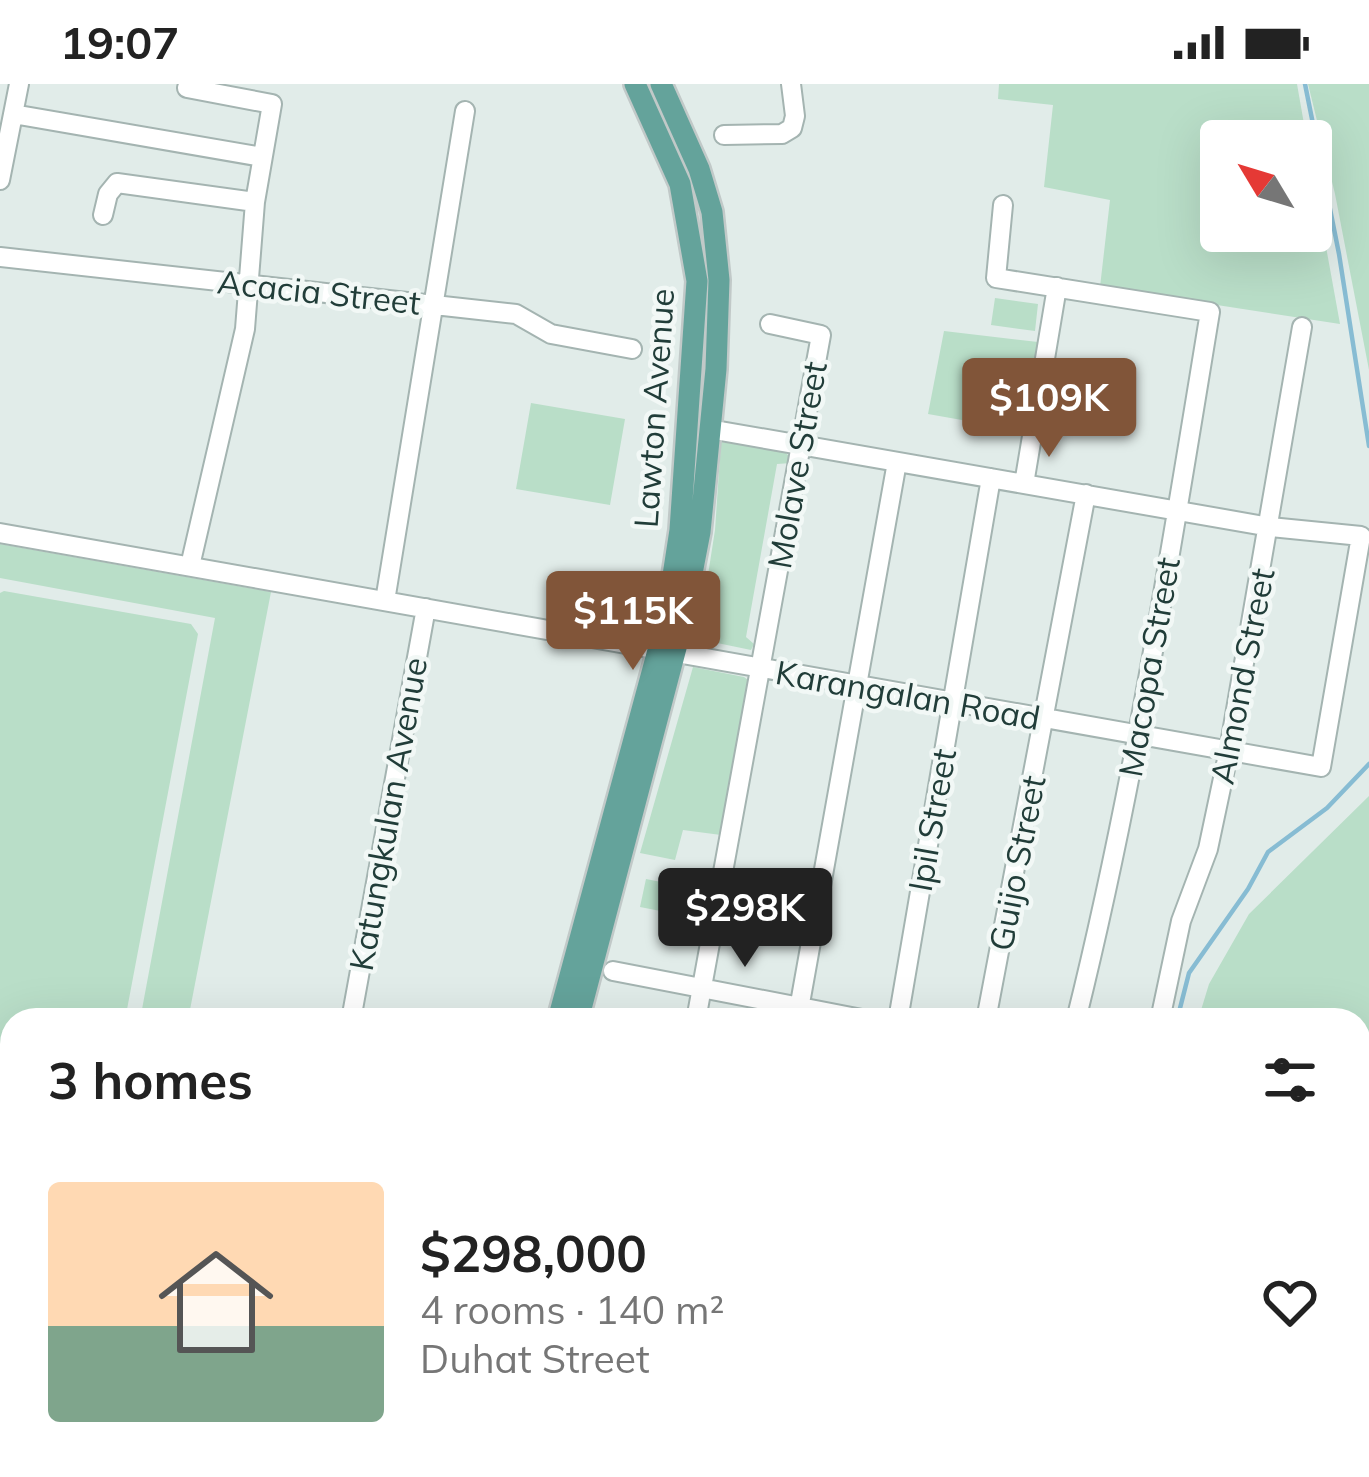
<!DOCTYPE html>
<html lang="en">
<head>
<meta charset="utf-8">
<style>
  :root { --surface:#fff; --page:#f6f6f6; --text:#222; --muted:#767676; --accent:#815539 }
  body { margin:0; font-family:Mulish,sans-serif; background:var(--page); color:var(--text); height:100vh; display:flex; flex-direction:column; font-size:45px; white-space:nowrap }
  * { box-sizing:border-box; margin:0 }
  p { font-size:39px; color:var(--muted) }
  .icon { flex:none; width:66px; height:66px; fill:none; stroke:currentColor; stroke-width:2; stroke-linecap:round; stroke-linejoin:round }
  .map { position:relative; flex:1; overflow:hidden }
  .sheet { position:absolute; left:0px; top:924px; width:1371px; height:471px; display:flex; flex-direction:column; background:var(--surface); border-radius:36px 36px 0 0; box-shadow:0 12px 48px #0002 }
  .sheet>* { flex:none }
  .needle { width:78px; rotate:308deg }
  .tools { position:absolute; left:1200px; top:36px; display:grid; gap:24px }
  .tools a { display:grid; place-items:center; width:132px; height:132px; border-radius:12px; background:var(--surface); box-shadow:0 12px 48px #0002; font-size:60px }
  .price { position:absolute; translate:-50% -102px; padding:0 27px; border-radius:12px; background:var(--accent); color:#fff; font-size:39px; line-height:78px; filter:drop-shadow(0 3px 6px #0008) }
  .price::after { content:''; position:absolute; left:50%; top:72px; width:36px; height:27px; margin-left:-18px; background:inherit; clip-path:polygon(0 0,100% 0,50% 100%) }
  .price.active { background:#222; color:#fff }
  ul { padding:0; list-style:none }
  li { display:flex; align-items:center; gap:36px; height:300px; padding:0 48px }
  li span { display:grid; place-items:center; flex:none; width:336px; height:240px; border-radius:12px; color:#555 }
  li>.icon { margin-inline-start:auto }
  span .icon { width:144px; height:144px; fill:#fffc; stroke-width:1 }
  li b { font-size:51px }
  h2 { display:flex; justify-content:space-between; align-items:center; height:144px; padding:0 48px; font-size:51px }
  .status { display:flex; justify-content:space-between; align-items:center; height:84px; padding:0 60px; background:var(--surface); direction:ltr }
  .status svg { height:33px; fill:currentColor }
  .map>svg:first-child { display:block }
  .green { fill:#b9dec8 }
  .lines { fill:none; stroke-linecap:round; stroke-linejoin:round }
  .stream { stroke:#87bcd3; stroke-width:4.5 }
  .minor-casing { stroke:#a4b4b1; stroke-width:22 }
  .major-casing { stroke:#c1c9c8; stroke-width:26 }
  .minor { stroke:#fff; stroke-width:18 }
  .major { stroke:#64a39b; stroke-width:21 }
  .labels { text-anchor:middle; stroke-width:9; stroke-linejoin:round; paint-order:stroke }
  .street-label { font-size:33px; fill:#213d39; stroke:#f2f8f6 }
</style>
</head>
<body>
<div class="status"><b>19:07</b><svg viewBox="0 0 49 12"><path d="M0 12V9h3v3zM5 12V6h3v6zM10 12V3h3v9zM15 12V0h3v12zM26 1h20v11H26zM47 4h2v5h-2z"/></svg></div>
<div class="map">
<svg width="1369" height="1393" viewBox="0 0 1369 1393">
  <rect width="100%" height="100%" fill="#e1ece9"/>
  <path class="green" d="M 999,0 L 1297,0 L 1307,57 L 1221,57 L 1221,147 L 1311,147 L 1311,80 L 1340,240 L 1100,203 L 1110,116 L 1044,103 L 1053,21 L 998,15 Z
    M 1308,0 L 1369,0 L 1369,286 L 1335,110 Z
    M 995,214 L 1038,220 L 1035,247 L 991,241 Z
    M 944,247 L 1038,258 L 1024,347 L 928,330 Z
    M 531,319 L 625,335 L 610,421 L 516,405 Z
    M 721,358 L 784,367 L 791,374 L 791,379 L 777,380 L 746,553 L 754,560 L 751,566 L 698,555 L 715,446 Z
    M 0,460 L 271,508 L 188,936 L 140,936 L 215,534 L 0,494 Z
    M 4,507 L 191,540 L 198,550 L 125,936 L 12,936 L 12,1028 L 0,1026 L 0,509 Z
    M 693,583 L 744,593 L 751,598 L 721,751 L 683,746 L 675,776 L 640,769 Z
    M 1369,712 L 1369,1038 L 1359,1035 L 1359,936 L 1198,936 L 1209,900 L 1249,830 Z
    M 646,795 L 697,805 L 691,833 L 640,823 Z"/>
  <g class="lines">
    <path class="stream" d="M 1305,0 L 1339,170 L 1369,362
      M 1177,936 L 1189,889 L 1248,805 L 1268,768 L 1327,724 L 1369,680
      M 1359,1214 L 1369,1167
      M 1228,1383 L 1230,1393"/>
    <defs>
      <path id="minor" d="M 187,4 L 272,20 L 255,118 L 245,245 L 190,482
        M 13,30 L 262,73
        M 724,51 L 782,50 L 792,44 L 795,32 L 791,0
        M 0,96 L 19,0
        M 1003,121 L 996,194 L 1210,228 C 1171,465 1134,703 1076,936
        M 103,131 L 108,110 L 117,99 L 255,118
        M 0,173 L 516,230 L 551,250 L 632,265
        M 1024,400 L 1057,203
        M 0,449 L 1321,683 L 1361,452 L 1270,443 L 709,345
        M 385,517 L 465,27
        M 613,887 L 867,936
        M 799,925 L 897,378
        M 351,936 L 426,524
        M 696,936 L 821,251 L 770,240
        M 898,936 L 991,394
        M 986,936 L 1086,410
        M 1160,936 L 1181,837 L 1208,765 L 1229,666 L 1302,243
        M 1359,1366 L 1369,1368"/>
      <path id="major" d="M 558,936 L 666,537 L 680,446 L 697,197 L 680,100 L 635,0
        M 578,936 L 682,541 L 700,448 L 716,285 L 719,196 L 712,128 L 699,85 L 661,0
        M 0,1150 L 12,1160
        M 261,1383 L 279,1393
        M 482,1393 L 498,1383
        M 549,1393 L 560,1393"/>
    </defs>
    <use href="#minor" class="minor-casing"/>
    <use href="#major" class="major-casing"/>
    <use href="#minor" class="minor"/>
    <use href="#major" class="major"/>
  </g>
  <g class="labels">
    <g class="street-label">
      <text transform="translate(319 208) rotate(6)" y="12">Acacia Street</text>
      <text transform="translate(654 324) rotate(-86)" y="12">Lawton Avenue</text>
      <text transform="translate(797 381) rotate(-80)" y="12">Molave Street</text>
      <text transform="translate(1149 583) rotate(-80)" y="12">Macopa Street</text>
      <text transform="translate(1242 592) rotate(-79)" y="12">Almond Street</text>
      <text transform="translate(908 611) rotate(10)" y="12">Karangalan Road</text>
      <text transform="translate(388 730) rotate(-80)" y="12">Katungkulan Avenue</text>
      <text transform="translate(932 736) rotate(-80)" y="12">Ipil Street</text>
      <text transform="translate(1017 779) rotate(-79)" y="12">Guijo Street</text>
    </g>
  </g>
</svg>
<div class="tools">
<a><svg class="needle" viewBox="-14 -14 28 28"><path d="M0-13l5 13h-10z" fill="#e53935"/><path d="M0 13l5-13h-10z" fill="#767676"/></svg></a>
</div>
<b class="price" style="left:1049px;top:376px">$109K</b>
<b class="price" style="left:633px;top:589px">$115K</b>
<b class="price active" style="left:745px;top:886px">$298K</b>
<section class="sheet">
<h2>3 homes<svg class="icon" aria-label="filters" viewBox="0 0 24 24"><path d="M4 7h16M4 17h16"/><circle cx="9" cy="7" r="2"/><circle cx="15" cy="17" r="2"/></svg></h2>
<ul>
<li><span style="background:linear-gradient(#ffd9b3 60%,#7fa58c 0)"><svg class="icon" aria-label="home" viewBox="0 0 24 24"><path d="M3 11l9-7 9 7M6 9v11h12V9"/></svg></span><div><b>$298,000</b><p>4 rooms · 140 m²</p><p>Duhat Street</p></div><svg class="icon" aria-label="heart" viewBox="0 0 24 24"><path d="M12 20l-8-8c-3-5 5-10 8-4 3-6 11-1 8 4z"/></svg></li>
</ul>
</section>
</div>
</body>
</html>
